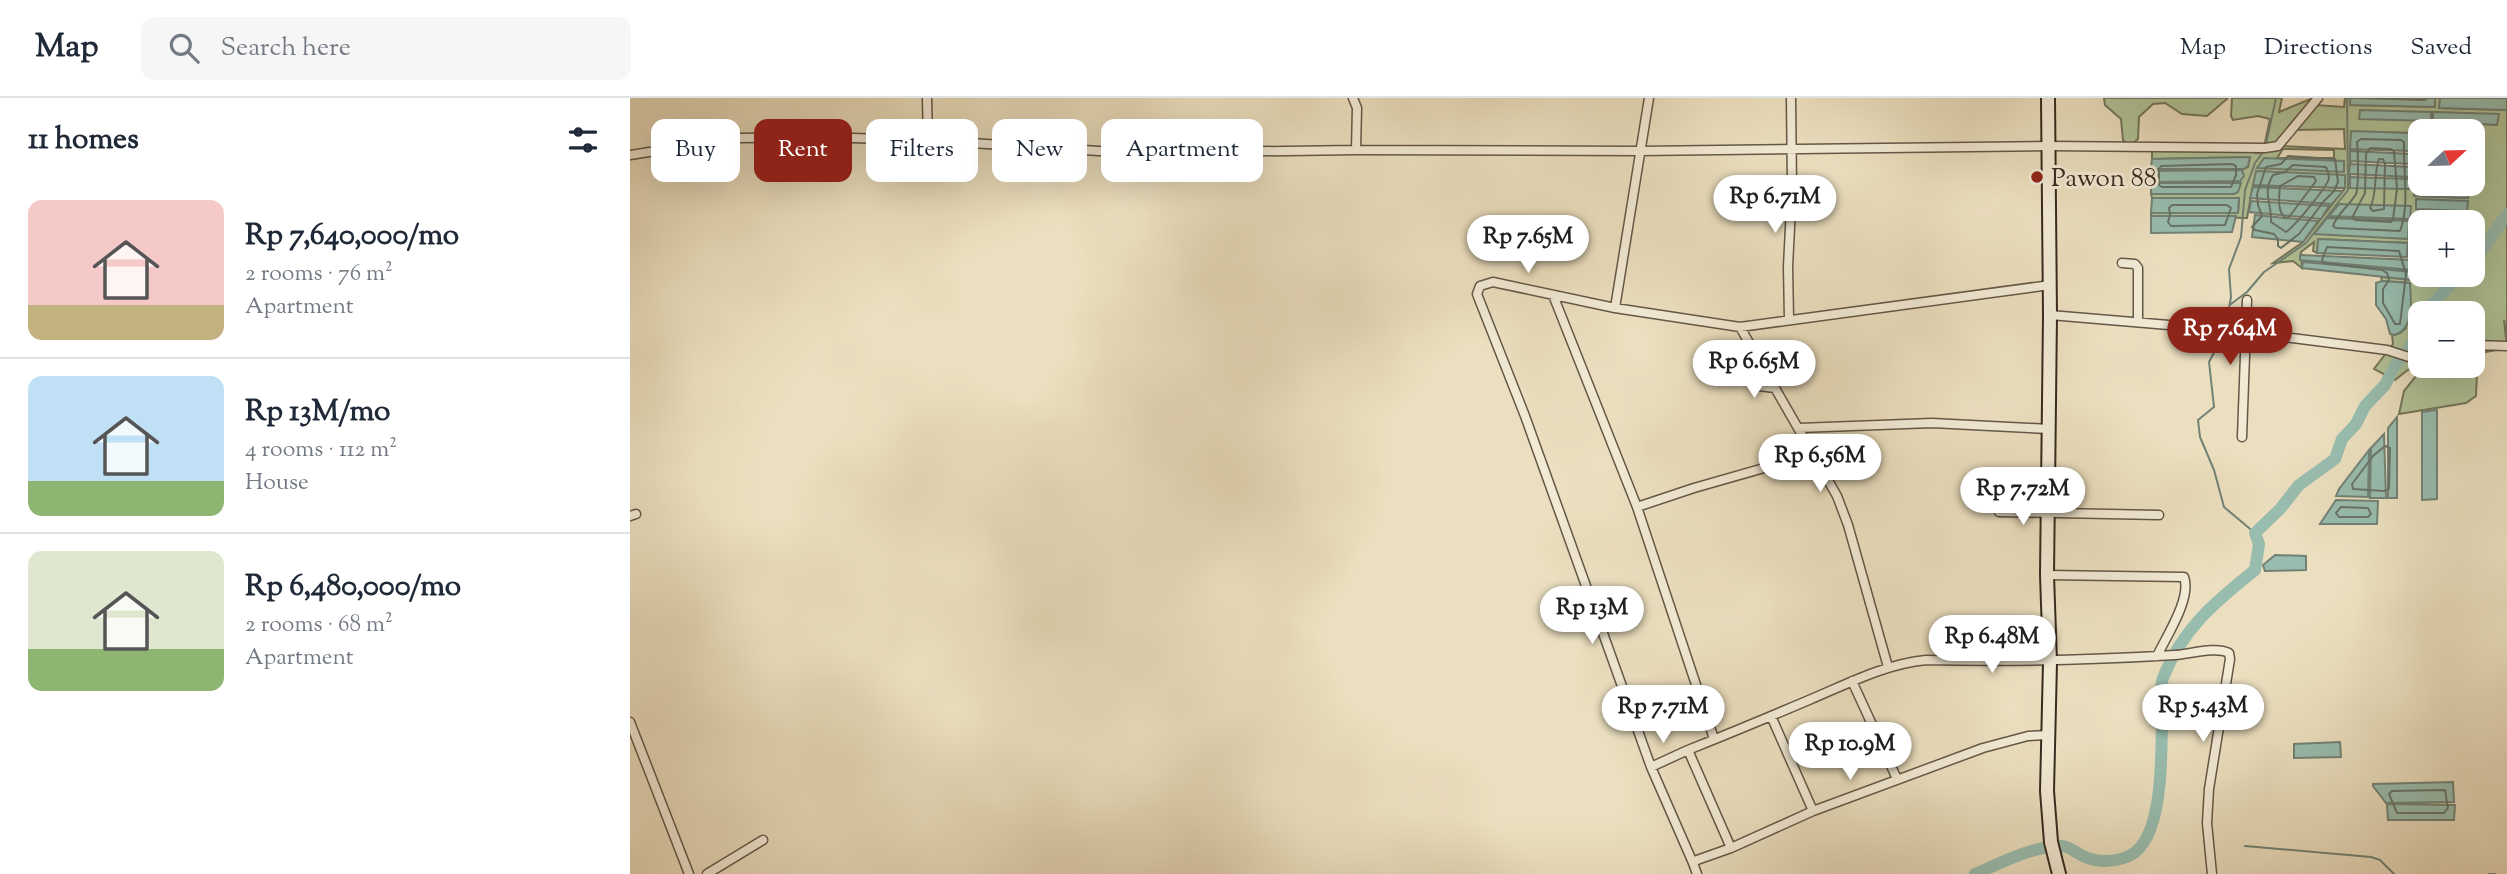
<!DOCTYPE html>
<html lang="en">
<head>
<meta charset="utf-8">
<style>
  :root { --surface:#fff; --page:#f6f6f7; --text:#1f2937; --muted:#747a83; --line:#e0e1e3; --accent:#8f2418 }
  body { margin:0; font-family:"Sorts Mill Goudy",serif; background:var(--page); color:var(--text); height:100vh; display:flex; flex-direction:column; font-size:26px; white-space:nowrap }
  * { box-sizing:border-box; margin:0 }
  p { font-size:23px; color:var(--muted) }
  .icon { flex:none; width:38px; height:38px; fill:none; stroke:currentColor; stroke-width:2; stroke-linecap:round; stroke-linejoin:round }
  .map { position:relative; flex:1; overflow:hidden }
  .drawer { display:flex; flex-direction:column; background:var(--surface); width:630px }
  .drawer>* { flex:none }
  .top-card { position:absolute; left:21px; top:21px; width:665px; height:63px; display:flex; gap:14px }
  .needle { width:46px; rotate:68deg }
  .tools { position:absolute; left:1778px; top:21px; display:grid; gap:14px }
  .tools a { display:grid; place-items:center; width:77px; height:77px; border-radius:14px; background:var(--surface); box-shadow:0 7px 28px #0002; font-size:35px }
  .price { position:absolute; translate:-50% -60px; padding:0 16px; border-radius:24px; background:#fff; color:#222; font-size:23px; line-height:46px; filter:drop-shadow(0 2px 4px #0008) }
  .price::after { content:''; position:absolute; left:50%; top:42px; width:21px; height:16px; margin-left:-10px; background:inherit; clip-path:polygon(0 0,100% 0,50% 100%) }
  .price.active { background:var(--accent); color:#fff }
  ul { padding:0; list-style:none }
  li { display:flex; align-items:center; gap:21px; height:175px; padding:0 28px }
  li+li { border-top:2px solid var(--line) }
  li span { display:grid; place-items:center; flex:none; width:196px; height:140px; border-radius:14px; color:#555 }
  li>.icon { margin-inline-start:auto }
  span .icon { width:84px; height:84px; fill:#fffc; stroke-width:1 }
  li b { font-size:30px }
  h2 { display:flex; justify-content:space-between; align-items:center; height:84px; padding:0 28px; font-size:30px }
  .chip { padding:0 24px; border-radius:14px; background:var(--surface); box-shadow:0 7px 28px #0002; font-size:24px; line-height:63px }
  .chip.active { background:var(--accent); color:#fff }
  header { display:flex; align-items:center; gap:42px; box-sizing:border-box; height:98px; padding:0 35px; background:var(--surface); border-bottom:2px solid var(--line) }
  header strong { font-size:33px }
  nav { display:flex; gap:38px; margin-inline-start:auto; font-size:24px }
  .search { width:490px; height:63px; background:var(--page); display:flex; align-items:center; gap:18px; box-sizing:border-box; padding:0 24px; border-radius:14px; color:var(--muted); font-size:26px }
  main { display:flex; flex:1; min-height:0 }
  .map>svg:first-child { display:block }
  .green { fill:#b1c397; stroke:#74765c; stroke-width:2; fill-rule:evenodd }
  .water { fill:#98bdaf; stroke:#728276; stroke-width:2 }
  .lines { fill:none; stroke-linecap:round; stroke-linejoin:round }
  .shore { stroke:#687468; stroke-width:2 }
  .stream { stroke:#728276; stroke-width:2 }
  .river { stroke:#98bdaf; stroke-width:12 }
  .street-casing { stroke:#655748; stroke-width:11 }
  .secondary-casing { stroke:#382a20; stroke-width:16 }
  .street { stroke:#f2ead5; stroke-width:8 }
  .secondary { stroke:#f2ead5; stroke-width:12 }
  .poi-dot { fill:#8f2418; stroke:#f2ead5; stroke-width:2.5 }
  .labels { text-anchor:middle; stroke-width:6; stroke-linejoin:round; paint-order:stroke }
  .poi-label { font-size:26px; fill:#382a20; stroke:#f2ead5; text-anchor:start }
</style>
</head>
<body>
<header>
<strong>Map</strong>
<div class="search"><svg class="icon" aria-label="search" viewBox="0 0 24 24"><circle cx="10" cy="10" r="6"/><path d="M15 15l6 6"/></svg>Search here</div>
<nav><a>Map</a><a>Directions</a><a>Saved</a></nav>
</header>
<main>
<section class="drawer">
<h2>11 homes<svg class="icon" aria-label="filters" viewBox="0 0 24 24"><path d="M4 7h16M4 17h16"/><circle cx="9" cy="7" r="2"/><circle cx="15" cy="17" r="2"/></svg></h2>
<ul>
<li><span style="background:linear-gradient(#f6c9c9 75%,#c2b280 0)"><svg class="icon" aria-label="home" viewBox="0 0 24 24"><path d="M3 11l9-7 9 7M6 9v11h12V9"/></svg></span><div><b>Rp 7,640,000/mo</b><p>2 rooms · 76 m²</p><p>Apartment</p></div></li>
<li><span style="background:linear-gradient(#bfe0f5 75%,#8fb573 0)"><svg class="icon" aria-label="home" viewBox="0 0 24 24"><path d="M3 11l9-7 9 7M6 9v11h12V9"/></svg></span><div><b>Rp 13M/mo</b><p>4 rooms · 112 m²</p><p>House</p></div></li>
<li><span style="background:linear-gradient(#dfe7d0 70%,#8fb573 0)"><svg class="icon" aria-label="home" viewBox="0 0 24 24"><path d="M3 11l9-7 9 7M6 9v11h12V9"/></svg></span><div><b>Rp 6,480,000/mo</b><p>2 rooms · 68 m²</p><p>Apartment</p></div></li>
</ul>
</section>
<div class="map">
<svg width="1877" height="776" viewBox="0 0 1877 776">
  <rect width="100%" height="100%" fill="#ebdfbf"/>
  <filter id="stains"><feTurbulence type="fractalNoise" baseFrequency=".00286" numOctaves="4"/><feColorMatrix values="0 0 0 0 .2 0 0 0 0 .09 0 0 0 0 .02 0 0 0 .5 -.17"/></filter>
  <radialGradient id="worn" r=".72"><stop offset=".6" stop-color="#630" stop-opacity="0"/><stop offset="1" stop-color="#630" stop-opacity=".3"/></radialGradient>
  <path class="green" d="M 1474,0 L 1598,0 L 1577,18 L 1552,16 L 1535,5 L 1523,6 L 1509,19 L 1508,41 L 1503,45 L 1496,45 L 1493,42 L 1491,21 L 1475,7 Z
    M 1602,0 L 1652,0 L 1649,14 L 1683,0 L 1692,0 L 1684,7 L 1714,9 L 1715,0 L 1720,0 L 1720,7 L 1805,9 L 1805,0 L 1810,0 L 1810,10 L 1877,12 L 1877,241 L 1874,222 L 1877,250 L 1851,255 L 1848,252 L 1846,298 L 1836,305 L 1769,316 L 1774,293 L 1787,277 L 1790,268 L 1843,268 L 1843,250 L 1848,251 L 1848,242 L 1843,243 L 1843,215 L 1790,215 C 1790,233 1795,260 1781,273 L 1779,271 L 1765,282 L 1744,271 L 1763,246 L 1762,237 L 1770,235 L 1776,230 L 1780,185 L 1752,183 L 1751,179 L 1782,182 L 1784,145 L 1779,141 L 1778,145 L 1688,141 L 1687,155 L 1683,153 L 1684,144 L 1671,154 L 1672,170 L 1663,163 L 1643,165 L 1673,144 L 1715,90 L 1623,87 L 1617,120 L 1521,118 L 1521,115 L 1608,115 L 1609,100 L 1522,100 L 1521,96 L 1606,95 L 1610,85 L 1521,85 L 1610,83 L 1612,72 L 1521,73 L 1521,71 L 1613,71 L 1618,69 L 1620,59 L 1522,61 L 1522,47 L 1625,49 L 1626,55 L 1633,54 L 1640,21 L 1628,18 L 1603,22 L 1601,18 ZM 1803,14 L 1868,17 L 1867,27 L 1803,23 ZM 1714,31 L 1715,51 L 1653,48 L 1664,32 ZM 1790,33 L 1843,33 L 1843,86 L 1785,85 L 1786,76 L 1790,76 ZM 1721,34 L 1781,35 L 1782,81 L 1720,89 ZM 1653,51 L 1704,52 L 1704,60 L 1647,60 ZM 1785,88 L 1838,89 L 1838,100 L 1785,98 ZM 1831,115 L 1831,124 L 1843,124 L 1843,177 L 1790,177 L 1790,145 L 1785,146 L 1786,127 L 1790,127 L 1790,124 L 1785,124 Z"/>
  <path class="water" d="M 1720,0 L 1805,0 L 1805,9 L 1720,7 Z
    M 1810,0 L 1877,0 L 1877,12 L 1809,10 Z
    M 1730,12 L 1801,14 L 1801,23 L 1729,21 Z
    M 1803,14 L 1869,16 L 1867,27 L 1803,23 Z
    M 1721,33 L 1781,35 L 1781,53 L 1720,51 Z
    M 1720,53 L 1782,56 L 1782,66 L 1720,63 Z
    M 1620,59 L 1618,68 L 1614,71 L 1521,71 L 1522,61 Z
    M 1634,60 L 1714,63 L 1714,74 L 1627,70 Z
    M 1720,66 L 1782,69 L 1782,79 L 1719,76 Z
    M 1612,72 L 1614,78 L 1610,83 L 1522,84 L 1521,73 Z
    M 1626,73 L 1715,77 L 1715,90 L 1623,87 Z
    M 1720,79 L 1782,81 L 1782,91 L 1720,90 Z
    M 1521,85 L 1611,85 L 1608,94 L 1604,96 L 1521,96 Z
    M 1785,87 L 1838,89 L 1838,100 L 1784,98 Z
    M 1623,89 L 1713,93 L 1702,106 L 1620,100 Z
    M 1522,100 L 1609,100 L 1608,115 L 1521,115 Z
    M 1786,101 L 1838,103 L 1837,113 L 1786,111 Z
    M 1621,103 L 1699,108 L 1691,121 L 1619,114 Z
    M 1709,106 L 1781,108 L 1780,121 L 1699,118 Z
    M 1625,117 L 1688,123 L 1673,144 L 1622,139 Z
    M 1521,118 L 1606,118 L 1602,134 L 1521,135 Z
    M 1697,120 L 1779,123 L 1778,141 L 1684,136 Z
    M 1688,141 L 1778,145 L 1777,159 L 1687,155 Z
    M 1670,157 L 1783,162 L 1782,172 L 1670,162 Z
    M 1673,164 L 1783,174 L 1782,182 L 1672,170 Z
    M 1752,183 L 1780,185 C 1781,203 1785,230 1765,237 L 1760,236 L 1756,221 L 1746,207 L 1746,185 Z
    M 1807,312 L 1807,401 L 1792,402 L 1792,314 Z
    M 1767,319 L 1767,400 L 1758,400 L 1758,330 Z
    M 1754,336 L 1756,400 L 1740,400 L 1741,350 Z
    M 1739,352 L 1738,399 L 1706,398 L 1709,391 Z
    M 1706,402 L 1748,403 L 1747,426 L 1690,426 Z
    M 1645,457 L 1676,458 L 1676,472 L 1635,473 L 1633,467 Z
    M 1710,644 L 1711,659 L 1664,660 L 1664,646 Z
    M 1823,684 L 1824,704 L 1756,705 L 1743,688 L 1743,686 Z
    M 1757,706 L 1825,707 L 1824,722 L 1758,722 Z"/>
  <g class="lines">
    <path class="shore" d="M 1728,0 L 1795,2 L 1798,0
      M 1731,41 L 1771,42 L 1774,44 C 1773,71 1780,108 1770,133 L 1706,130 L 1703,128 C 1707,116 1719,108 1726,96 C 1729,88 1728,54 1727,44 Z
      M 1740,50 L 1761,51 L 1764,53 L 1767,91 L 1763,121 L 1761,124 L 1725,122 L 1722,120 L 1735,95 L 1736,56 Z
      M 1658,58 L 1705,61 L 1708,84 L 1704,93 L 1694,103 L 1669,136 L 1651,150 L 1648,148 L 1648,141 L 1644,136 L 1625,132 L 1622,129 L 1632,118 L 1628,107 L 1627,96 L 1636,69 L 1651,66 Z
      M 1749,61 L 1753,61 L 1755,66 L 1754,111 L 1743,113 L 1740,110 C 1748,94 1743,77 1749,61 Z
      M 1602,66 L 1606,68 L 1606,77 L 1601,89 L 1532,89 L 1529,87 L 1529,71 L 1531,68 Z
      M 1663,67 L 1696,69 C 1698,73 1699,75 1699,80 C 1698,88 1664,129 1656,134 L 1641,124 C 1642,106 1632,95 1643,77 L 1655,74 Z
      M 1668,78 L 1684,79 L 1686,83 L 1659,119 L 1655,120 C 1647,112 1649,99 1650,88 Z
      M 1542,107 L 1597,107 L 1601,110 L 1595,127 L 1541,128 L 1538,124 L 1540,117 L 1539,110 Z
      M 1697,149 L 1769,153 L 1776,176 L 1770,226 L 1765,226 L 1753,205 L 1753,191 L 1759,182 L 1757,175 L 1752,172 L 1694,165 L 1692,162 Z
      M 1755,348 L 1760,350 L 1759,391 L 1754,393 L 1723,391 L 1722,386 L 1743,358 Z
      M 1711,409 L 1738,410 L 1741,416 L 1738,419 L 1709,419 L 1706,415 Z
      M 1815,692 L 1818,710 L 1814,715 L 1767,715 L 1759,696 L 1762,693 Z"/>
    <path class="stream" d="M 1636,46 L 1646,0
      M 1601,206 L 1617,194 L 1634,174 L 1676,145 L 1718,92 L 1717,0
      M 1596,227 L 1601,199 L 1599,171 L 1611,139 L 1615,92 L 1625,65 L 1633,54
      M 1594,236 L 1579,264 L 1584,309 L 1568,322 L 1570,339 L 1584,372 L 1594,409 L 1625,435
      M 1615,748 L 1741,759 L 1750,762 L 1764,776
      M 1859,776 L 1865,776"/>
    <path class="river" d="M 1843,165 L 1877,116
      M 1795,215 L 1828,177
      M 1345,776 C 1370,765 1398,751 1425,748 C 1438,746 1444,754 1455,759 C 1469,765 1487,764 1501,757 C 1535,738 1531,652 1532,617 C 1532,605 1529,590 1533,580 C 1552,531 1586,503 1625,472 L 1629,446 L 1625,435 L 1650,411 L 1669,387 L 1705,361 L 1712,341 L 1726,326 L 1735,308 L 1755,287 L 1767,264 L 1780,249 L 1790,229"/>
    <defs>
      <path id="street" d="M 297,0 L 298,42
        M 723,0 L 727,10 L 726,52
        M 0,57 L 108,40 L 184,39 L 295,42 L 500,55 L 726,52 L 1010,53 L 1420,48 L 1635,50 L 1648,48 L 1688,0
        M 1492,165 L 1505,166 L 1508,170 L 1508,223
        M 923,197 L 1007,409 L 1084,641
        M 985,210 L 1019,0
        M 1420,217 L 1598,232 L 1757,252 L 1782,260 L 1790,257
        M 1159,221 L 1158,169 L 1162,89 L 1161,0
        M 1110,229 L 1207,398 L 1218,427 L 1258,569
        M 1843,247 L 1877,248
        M 1124,279 L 1129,288 L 1145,290
        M 1169,330 L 1302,325 L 1419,331
        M 1612,339 L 1617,202
        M 1007,409 L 1064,390 L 1183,356
        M 1369,414 L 1529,417
        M 0,418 L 6,416
        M 1417,477 L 1554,479 C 1562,500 1536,539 1527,558
        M 1222,583 L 1267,681
        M 1141,618 L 1183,713
        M 0,624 L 59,776
        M 1021,669 L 1058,652
        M 1101,750 L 1058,652 C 1098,636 1139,619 1179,602 C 1217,586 1255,566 1296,562 C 1379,564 1462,562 1545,557 C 1561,556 1585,548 1599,555 L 1600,561 L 1579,691 L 1577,725 L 1582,776
        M 1063,765 L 1021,669 L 895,318 L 847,196 L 850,188 L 863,184 L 985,210 L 1110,229 L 1420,187
        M 77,776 L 133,742
        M 1067,776 L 1063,765 L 1067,762 L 1101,750 L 1183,713 L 1353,650 L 1398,638 L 1419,637"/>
      <path id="secondary" d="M 1418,0 L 1420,217 L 1417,477 L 1420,564 L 1417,693 L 1421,744 L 1429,776"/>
    </defs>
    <use href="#street" class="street-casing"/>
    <use href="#secondary" class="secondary-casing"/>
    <use href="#street" class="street"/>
    <use href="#secondary" class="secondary"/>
  </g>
  <circle class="poi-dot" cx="1407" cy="79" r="7"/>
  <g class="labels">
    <g class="poi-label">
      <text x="1421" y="88">Pawon 88</text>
    </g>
  </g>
  <rect width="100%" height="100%" filter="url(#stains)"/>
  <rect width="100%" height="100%" fill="url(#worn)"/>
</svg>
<div class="tools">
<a><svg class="needle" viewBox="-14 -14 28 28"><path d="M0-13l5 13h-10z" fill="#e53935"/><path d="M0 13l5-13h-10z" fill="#747a83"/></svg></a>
<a>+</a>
<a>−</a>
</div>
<b class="price" style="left:1145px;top:137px">Rp 6.71M</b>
<b class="price" style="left:898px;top:177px">Rp 7.65M</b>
<b class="price active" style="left:1600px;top:269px">Rp 7.64M</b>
<b class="price" style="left:1124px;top:302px">Rp 6.65M</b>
<b class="price" style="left:1190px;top:396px">Rp 6.56M</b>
<b class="price" style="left:1393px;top:429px">Rp 7.72M</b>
<b class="price" style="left:962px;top:548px">Rp 13M</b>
<b class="price" style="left:1362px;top:577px">Rp 6.48M</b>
<b class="price" style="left:1573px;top:646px">Rp 5.43M</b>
<b class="price" style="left:1033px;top:647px">Rp 7.71M</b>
<b class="price" style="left:1220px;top:684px">Rp 10.9M</b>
<div class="top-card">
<a class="chip">Buy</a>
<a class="chip active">Rent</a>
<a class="chip">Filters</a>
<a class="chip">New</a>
<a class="chip">Apartment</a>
</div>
</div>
</main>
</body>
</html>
